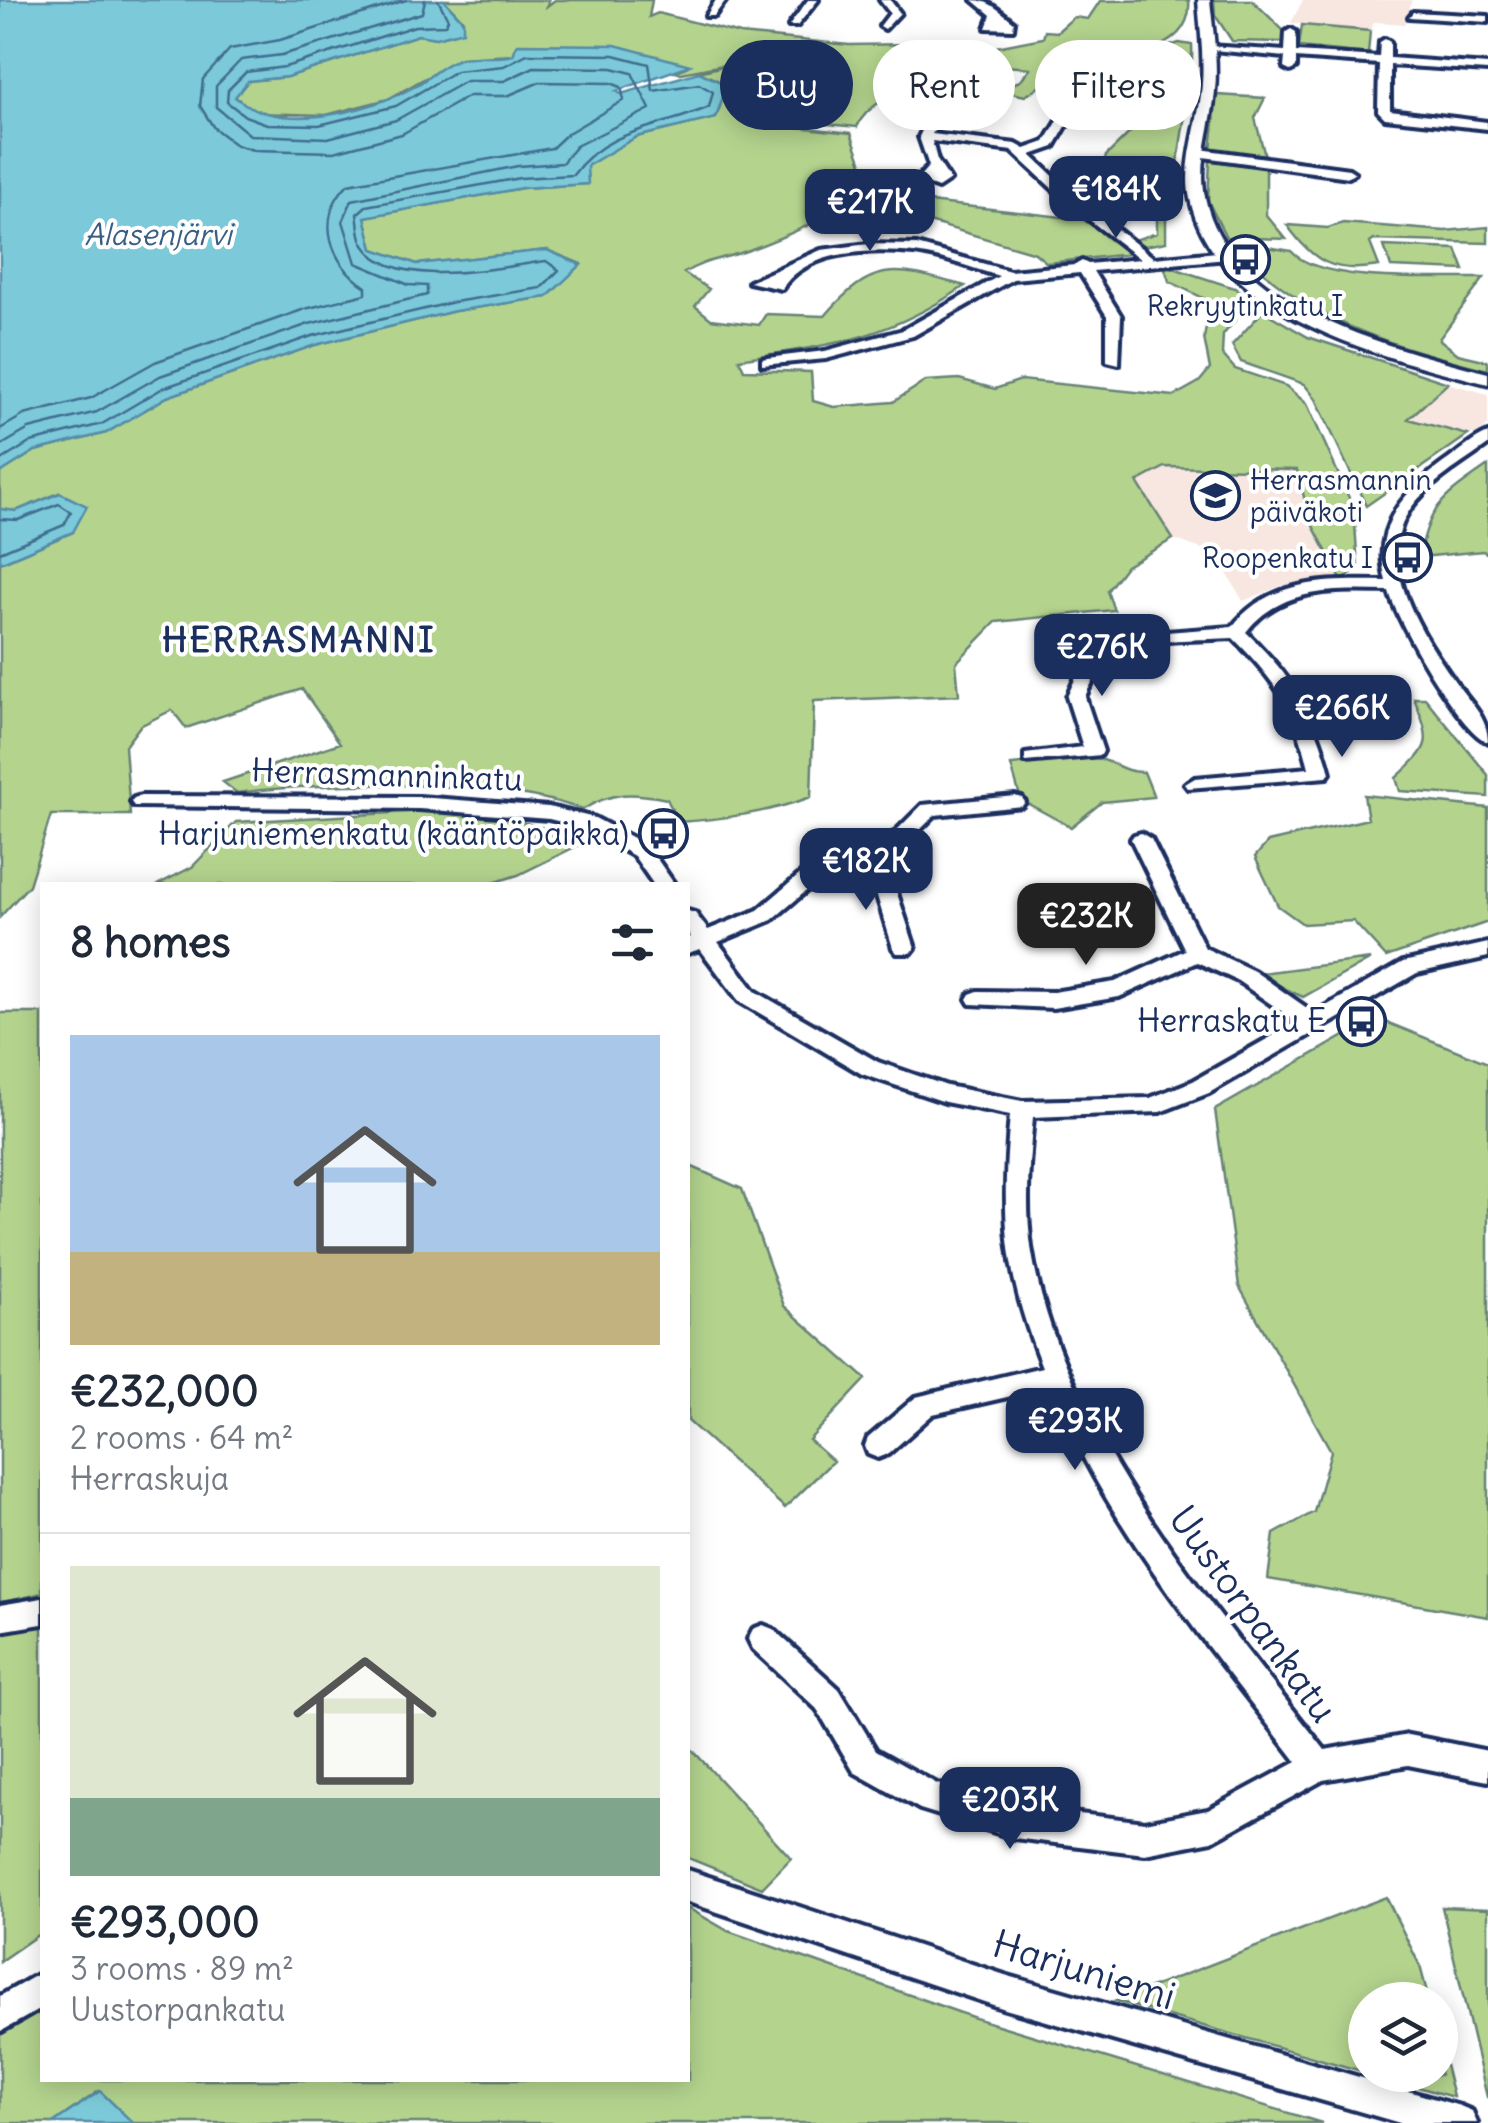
<!DOCTYPE html>
<html lang="en">
<head>
<meta charset="utf-8">
<style>
  :root { --surface:#fff; --page:#f2f2f3; --text:#1f2937; --muted:#747a83; --line:#e0e1e3; --accent:#1b2f5e }
  body { margin:0; font-family:Delius,sans-serif; background:var(--page); color:var(--text); height:100vh; display:flex; flex-direction:column; font-size:38px; white-space:nowrap }
  * { box-sizing:border-box; margin:0 }
  p { font-size:32px; color:var(--muted) }
  .icon { flex:none; width:55px; height:55px; fill:none; stroke:currentColor; stroke-width:2; stroke-linecap:round; stroke-linejoin:round }
  .map { position:relative; flex:1; overflow:hidden }
  .panel { position:absolute; left:40px; top:882px; width:650px; height:1200px; display:flex; flex-direction:column; background:var(--surface); border-radius:0px; box-shadow:0 5px 25px #0003 }
  .panel>* { flex:none }
  .hud { position:absolute; left:720px; top:40px; width:618px; height:90px; display:flex; gap:20px }
  .controls { position:absolute; left:1348px; top:1982px; display:grid; gap:20px }
  .controls a { display:grid; place-items:center; width:110px; height:110px; border-radius:50%; background:var(--surface); box-shadow:0 5px 25px #0003; font-size:50px }
  .price { position:absolute; translate:-50% -85px; padding:0 22px; border-radius:20px; background:var(--accent); color:#fff; font-size:32px; line-height:65px; filter:drop-shadow(0 2px 5px #0008) }
  .price::after { content:''; position:absolute; left:50%; top:60px; width:30px; height:22px; margin-left:-15px; background:inherit; clip-path:polygon(0 0,100% 0,50% 100%) }
  .price.on { background:#222; color:#fff }
  ul { padding:0; list-style:none }
  li { display:grid; align-content:center; gap:20px; height:530px; padding:0 30px }
  li+li { border-top:2px solid var(--line) }
  li span { display:grid; place-items:center; height:310px; border-radius:0px; color:#555 }
  li>.icon { margin-inline-start:auto }
  span .icon { width:180px; height:180px; fill:#fffc; stroke-width:1 }
  li b { font-size:42px }
  h2 { display:flex; justify-content:space-between; align-items:center; height:120px; padding:0 30px; font-size:42px }
  .tag { padding:0 35px; border-radius:45px; background:var(--surface); box-shadow:0 5px 25px #0003; font-size:35px; line-height:90px }
  .tag.on { background:var(--accent); color:#fff }
  .map>svg:first-child { display:block }
  .built { fill:#f7e7e0 }
  .green { fill:#b4d48e; stroke:#688276; stroke-width:2.5 }
  .water { fill:#7bcad9; stroke:#558ca8; stroke-width:2.5 }
  .lines { fill:none; stroke-linecap:round; stroke-linejoin:round }
  .shore { stroke:#416d8f; stroke-width:2.5 }
  .minor-casing { stroke:#1b2f5e; stroke-width:8 }
  .major-casing { stroke:#1b2f5e; stroke-width:7 }
  .minor { fill:#fff; fill-rule:evenodd }
  .major { fill:#fff; fill-rule:evenodd }
  .labels { text-anchor:middle; stroke-width:8; stroke-linejoin:round; paint-order:stroke }
  .far-poi-label { font-size:28px; fill:#1b2f5e; stroke:#fff }
  .far-water-label { font-size:30px; font-style:italic; fill:#385e83; stroke:#fff }
  .street-label { font-size:32px; fill:#1b2f5e; stroke:#fff }
  .poi-label { font-size:32px; fill:#1b2f5e; stroke:#fff; text-anchor:end }
  .far-district-label { font-size:35px; font-weight:bold; letter-spacing:2.5px; fill:#1b2f5e; stroke:#fff }
  .near-street-label { font-size:38px; fill:#1b2f5e; stroke:#fff }
</style>
</head>
<body>
<div class="map">
<svg width="1488" height="2123" viewBox="0 0 1488 2123">
  <rect width="100%" height="100%" fill="#fff"/>
  <filter id="ink" filterUnits="userSpaceOnUse"><feTurbulence type="fractalNoise" baseFrequency=".01" numOctaves="2"/><feDisplacementMap in="SourceGraphic" scale="20" xChannelSelector="R" yChannelSelector="G"/><feConvolveMatrix kernelMatrix="1 2 1 2 8 2 1 2 1" color-interpolation-filters="sRGB"/></filter>
  <g filter="url(#ink)">
    <path class="built" d="M 1303,0 L 1412,0 L 1405,24 L 1374,22 L 1370,31 L 1291,23 Z
      M 1448,383 L 1488,394 L 1488,425 L 1477,435 L 1407,419 Z
      M 1165,467 L 1297,470 L 1310,520 L 1342,581 L 1283,585 L 1243,601 L 1216,554 L 1173,539 L 1137,481 Z"/>
    <path class="green" d="M 444,0 L 549,0 L 547,6 L 555,0 L 652,0 L 649,17 L 658,13 L 740,34 L 849,45 L 916,44 L 970,52 L 1043,38 L 1045,31 L 1057,32 L 1074,17 L 1088,19 L 1100,1 L 1189,0 C 1194,57 1107,62 1065,57 L 1045,83 L 1025,96 L 997,90 L 1020,81 L 1030,68 C 974,63 930,65 884,99 C 872,108 863,113 857,127 L 776,119 L 779,65 L 769,65 L 764,116 L 770,124 L 851,133 L 868,180 C 841,215 791,234 749,250 C 726,259 705,259 684,273 L 709,289 L 695,306 L 711,319 L 759,325 L 766,314 L 825,316 C 874,258 897,268 965,286 C 883,341 834,344 739,359 L 744,370 L 811,372 L 813,401 L 834,407 L 893,402 L 926,381 L 959,379 L 995,389 L 1021,380 L 1174,396 L 1199,382 L 1210,369 L 1204,338 L 1211,302 L 1169,281 L 1164,265 L 1235,288 L 1251,301 L 1223,335 L 1222,354 L 1235,369 L 1286,386 L 1307,404 L 1354,509 L 1358,568 L 1342,581 L 1310,520 L 1297,470 L 1165,467 L 1137,482 L 1173,539 L 1126,566 L 1107,591 L 1114,610 L 996,622 L 956,663 L 959,695 L 814,701 L 811,797 C 767,813 724,819 678,822 L 667,799 C 633,792 612,791 582,810 C 505,779 321,781 237,793 L 223,782 L 340,743 L 302,689 L 186,728 L 172,710 L 140,726 L 125,746 L 130,815 L 51,815 L 29,885 L 0,917 L 0,563 L 73,532 L 59,493 L 16,511 L 0,509 L 0,473 L 35,451 L 106,433 L 167,397 L 315,345 L 455,311 L 547,297 L 581,264 L 547,250 L 417,264 L 373,249 L 365,217 L 522,188 L 588,184 L 586,166 L 636,137 L 716,118 L 727,85 L 699,72 L 739,62 L 682,73 L 675,72 L 688,66 L 513,55 L 461,58 L 388,99 L 326,115 L 255,113 L 235,97 L 248,81 L 287,77 L 418,35 L 436,38 L 463,20 Z
      M 1214,0 L 1252,0 L 1284,31 L 1286,42 L 1232,41 L 1215,15 Z
      M 1302,25 L 1370,31 L 1368,54 L 1299,47 Z
      M 1179,43 L 1192,45 C 1194,97 1171,155 1179,204 L 1166,219 L 1166,242 L 1145,246 L 1134,240 L 1157,233 L 1157,219 L 1104,180 L 1100,173 L 1106,156 L 1158,105 L 1169,73 L 1120,68 L 1137,57 Z
      M 1217,95 L 1265,98 L 1255,118 L 1265,156 L 1211,149 Z
      M 1218,157 L 1266,161 L 1266,215 L 1286,239 L 1226,237 L 1208,201 L 1210,160 Z
      M 929,202 L 1088,220 L 1128,254 L 1047,263 L 1035,253 L 905,215 Z
      M 1343,223 L 1445,231 L 1488,227 L 1488,243 L 1374,240 L 1370,243 L 1379,266 C 1332,274 1313,261 1287,225 L 1328,228 Z
      M 1261,246 L 1291,251 C 1321,285 1438,277 1484,278 L 1439,339 L 1458,354 L 1488,361 L 1488,370 C 1398,347 1325,328 1255,265 Z
      M 1384,246 L 1456,249 L 1464,270 L 1391,267 Z
      M 1263,311 L 1308,337 L 1448,383 L 1408,419 L 1468,435 L 1366,506 L 1316,399 L 1304,384 L 1241,362 L 1232,345 Z
      M 1488,466 L 1488,554 L 1483,551 L 1420,557 C 1428,504 1446,496 1488,466 Z
      M 1414,698 L 1425,698 L 1488,775 L 1488,797 L 1400,791 L 1396,778 C 1432,745 1432,744 1414,698 Z
      M 1091,757 C 1111,759 1122,773 1144,772 L 1154,797 L 1102,802 L 1071,827 L 1021,800 L 1011,765 Z
      M 1364,795 L 1488,808 L 1488,922 L 1386,957 L 1353,921 L 1303,924 L 1278,906 L 1255,857 L 1268,842 L 1368,819 Z
      M 427,811 C 486,811 531,822 585,842 L 518,875 L 486,885 L 157,885 L 192,867 L 236,822 Z
      M 1371,959 L 1303,997 L 1254,974 Z
      M 0,1013 L 42,1013 L 42,1593 L 0,1604 Z
      M 1376,1018 L 1488,1063 L 1488,1617 L 1268,1579 L 1274,1534 L 1314,1512 L 1331,1451 L 1239,1286 L 1215,1110 Z
      M 688,1165 L 742,1189 L 784,1306 L 866,1379 L 809,1440 L 833,1461 L 785,1508 L 688,1421 Z
      M 42,1619 L 42,1932 L 0,1961 L 0,1626 Z
      M 688,1745 L 791,1858 L 762,1888 L 688,1858 Z
      M 1386,1897 L 1420,1966 L 1429,2000 L 1365,2000 L 1365,2072 L 1116,2001 Z
      M 1442,1907 L 1488,1909 L 1488,2097 L 1487,2097 Z
      M 688,1908 L 728,1931 L 975,2018 L 1322,2123 L 133,2123 L 99,2091 L 53,2123 L 0,2123 L 0,2032 L 42,2006 L 42,2080 L 688,2080 Z
      M 1440,2045 L 1453,2097 L 1375,2075 L 1440,2075 Z"/>
    <path class="water" d="M 0,0 L 444,0 L 463,21 L 463,31 L 436,38 L 418,35 L 287,77 L 248,81 L 235,97 C 279,134 365,113 412,88 C 429,79 440,65 459,59 C 476,54 495,60 513,55 L 517,44 L 615,45 L 690,65 L 616,91 L 621,94 L 699,72 L 727,85 L 716,118 L 636,137 L 587,166 L 588,184 L 522,188 L 365,217 L 373,249 L 417,264 L 547,250 L 581,265 L 547,297 L 455,311 L 315,345 L 167,397 L 106,433 L 35,451 L 0,473 Z
      M 60,493 L 87,506 L 73,532 L 0,563 L 0,509 L 16,511 Z
      M 100,2091 L 133,2123 L 53,2123 Z"/>
    <g class="lines">
      <path class="shore" d="M 0,429 L 24,415 L 91,398 L 155,362 L 305,309 L 366,294 L 366,287 C 329,263 315,217 348,184 L 552,148 L 568,133 L 624,100 L 621,87 L 611,83 L 540,82 L 507,96 L 469,96 L 402,134 L 334,152 L 253,150 L 236,145 L 214,128 L 200,106 L 203,79 L 230,49 L 280,40 L 406,0
        M 0,446 L 29,429 L 97,412 L 160,376 L 309,324 L 427,295 L 427,286 L 409,285 L 356,263 L 343,221 L 352,200 L 518,166 L 562,163 L 576,146 L 650,109 L 632,73 L 612,68 L 534,67 L 504,81 L 466,81 L 396,120 L 328,138 L 250,135 L 216,107 L 216,86 L 241,60 L 282,55 L 422,13 L 425,0
        M 0,461 L 31,442 L 102,424 L 163,388 L 312,336 L 454,302 L 541,288 L 559,270 L 546,261 C 499,267 394,292 364,245 C 358,236 359,224 357,214 L 366,206 L 520,178 L 573,175 C 607,128 659,129 709,107 L 713,92 L 699,84 L 653,91 L 649,64 L 614,55 L 527,54 L 504,66 L 456,71 L 396,106 L 319,125 L 267,124 L 245,116 L 227,102 L 228,90 L 246,72 L 285,67 L 415,26 L 445,25 L 448,19 L 438,0
        M 0,519 L 18,520 L 59,504 L 71,512 L 64,525 L 0,552"/>
      <defs>
        <path id="minor" d="M 716,0 L 726,0 L 714,16 L 706,16 Z
          M 808,0 L 818,0 L 797,26 L 789,26 Z
          M 880,0 L 890,0 L 900,13 L 885,29 L 880,26 L 890,13 Z
          M 973,0 C 990,0 1001,12 1014,22 L 1013,29 L 986,28 L 991,15 Z
          M 1413,12 L 1488,16 L 1488,22 L 1409,17 Z
          M 1291,29 L 1296,32 L 1296,52 L 1379,57 L 1380,42 L 1385,39 L 1390,42 L 1390,58 L 1488,65 L 1488,71 L 1390,65 L 1390,110 L 1487,122 L 1488,129 L 1385,118 L 1378,111 L 1379,64 L 1296,58 L 1296,68 L 1290,71 L 1284,68 L 1285,57 L 1203,49 L 1208,46 L 1285,51 L 1286,32 Z
          M 1113,69 L 1119,72 L 1112,95 L 1068,123 L 1054,147 L 1031,155 L 1078,199 L 1154,258 L 1228,251 L 1235,255 L 1228,259 L 1093,271 L 1121,316 L 1119,364 L 1107,361 L 1107,316 L 1080,273 L 1013,279 L 913,336 L 826,359 L 762,365 L 762,359 L 767,358 L 825,351 L 903,330 L 999,276 C 971,268 942,256 914,253 C 873,249 806,249 782,289 L 749,282 L 821,250 L 868,244 L 917,245 L 1010,271 L 1075,265 L 1082,261 L 1088,264 L 1140,259 L 1070,205 L 1012,151 L 932,141 L 937,160 L 950,180 L 938,188 L 916,180 L 929,166 L 919,137 C 933,107 956,76 991,81 L 998,88 L 954,103 L 932,134 L 1016,144 L 1025,149 L 1045,142 L 1059,119 L 1103,91 L 1107,72 Z
          M 1200,149 L 1349,169 L 1355,173 L 1349,177 L 1196,156 L 1194,153 Z
          M 1488,433 L 1488,445 C 1462,464 1430,482 1411,508 C 1372,562 1425,639 1456,683 C 1470,703 1488,717 1488,742 C 1460,732 1397,622 1389,591 C 1336,590 1282,586 1246,632 C 1292,677 1313,710 1330,773 L 1327,777 L 1188,788 L 1185,784 L 1195,778 L 1309,768 C 1295,709 1275,680 1233,638 C 1172,642 1112,632 1085,697 L 1103,751 L 1101,755 L 1025,762 L 1025,754 L 1083,747 L 1067,697 L 1082,664 L 1127,635 L 1232,627 C 1270,578 1328,580 1386,581 C 1371,524 1406,489 1449,459 C 1461,450 1474,439 1488,433 Z
          M 141,796 L 419,797 L 549,807 L 595,818 L 648,846 L 675,885 L 654,885 L 634,856 L 582,827 L 549,819 L 419,809 L 134,806 L 131,802 L 134,798 Z
          M 1015,796 L 1022,798 L 1025,802 L 1022,806 L 935,815 L 887,863 L 915,948 L 911,953 L 897,953 L 893,948 L 869,870 L 818,881 L 772,920 L 718,942 L 755,991 L 878,1062 L 947,1086 L 1022,1101 L 1150,1098 L 1193,1081 L 1297,1022 L 1238,981 L 1197,962 L 1119,997 L 1053,1008 L 970,1004 L 967,999 L 970,994 L 978,991 L 1053,992 L 1115,982 L 1185,950 L 1131,839 L 1134,835 L 1141,833 L 1151,839 L 1205,948 L 1254,971 L 1314,1013 L 1403,962 L 1488,943 L 1488,957 L 1417,973 L 1209,1093 L 1160,1112 L 1033,1117 C 1029,1160 1025,1204 1031,1247 C 1059,1431 1214,1607 1325,1750 L 1408,1735 L 1488,1751 L 1488,1781 L 1408,1765 L 1323,1780 L 1212,1841 L 1145,1854 L 1014,1838 L 920,1809 L 854,1772 L 817,1709 L 753,1649 L 748,1639 L 753,1629 L 763,1625 L 773,1629 L 839,1689 L 876,1750 L 937,1784 L 1014,1806 L 1145,1822 L 1208,1810 L 1297,1762 C 1207,1644 1106,1525 1051,1387 L 933,1414 L 888,1454 L 878,1458 L 868,1454 L 865,1446 L 868,1438 L 916,1397 L 1042,1367 C 1004,1271 1001,1216 1010,1115 L 945,1102 L 862,1074 L 739,1001 L 700,949 L 688,953 L 688,938 L 691,937 L 688,932 L 688,911 L 695,913 L 708,930 L 758,910 L 804,871 L 870,857 L 922,805 Z
          M 42,1598 L 42,1624 L 0,1631 L 0,1605 Z
          M 688,1870 L 1005,1975 L 1460,2106 L 1472,2111 L 1477,2123 L 1400,2123 L 1005,2009 L 688,1902 Z
          M 42,1972 L 42,2008 L 0,2032 L 0,1996 Z"/>
        <path id="major" d="M 1198,0 L 1210,0 C 1213,30 1218,61 1215,91 C 1212,125 1198,163 1205,197 C 1227,309 1394,348 1488,373 L 1488,384 C 1387,359 1215,317 1190,199 C 1182,162 1200,121 1202,84 C 1204,56 1200,28 1198,0 Z"/>
      </defs>
      <use href="#minor" class="minor-casing"/>
      <use href="#major" class="major-casing"/>
      <use href="#minor" class="minor"/>
      <use href="#major" class="major"/>
    </g>
  </g>
  <defs>
    <symbol id="bus-ring" viewBox="-11 -11 22 22"><circle r="9.5" fill="#fff" stroke="#1b2f5e" stroke-width="1.5"/><path d="M-5-6H5V4H4V6H2V4H-2V6H-4V4H-5ZM-3.5-4V0h7V-4ZM-3.5 1.2v1.5H-2V1.2ZM2 1.2v1.5H3.5V1.2Z" fill="#1b2f5e"/></symbol>
    <symbol id="school-ring" viewBox="-11 -11 22 22"><circle r="9.5" fill="#fff" stroke="#1b2f5e" stroke-width="1.5"/><path d="M0-5L7-2L0 1L-7-2ZM-4 1L0 2.5L4 1V4Q0 6-4 4Z" fill="#1b2f5e"/></symbol>
  </defs>
  <g fill-rule="evenodd">
    <use href="#bus-ring" x="1218" y="232" width="55" height="55"/>
    <use href="#school-ring" x="1188" y="468" width="55" height="55"/>
    <use href="#bus-ring" x="1380" y="530" width="55" height="55"/>
    <use href="#bus-ring" x="636" y="806" width="55" height="55"/>
    <use href="#bus-ring" x="1334" y="994" width="55" height="55"/>
  </g>
  <g class="labels">
    <g class="far-poi-label">
      <text x="1245" y="316">Rekryytinkatu I</text>
      <text x="1250" y="490" text-anchor="start">Herrasmannin<tspan x="1250" dy="32">päiväkoti</tspan></text>
      <text x="1373" y="568" text-anchor="end">Roopenkatu I</text>
    </g>
    <g class="far-water-label">
      <text x="158" y="245">Alasenjärvi</text>
    </g>
    <g class="street-label">
      <text transform="translate(387 775) rotate(2)" y="11">Herrasmanninkatu</text>
    </g>
    <g class="poi-label">
      <text x="629" y="845">Harjuniemenkatu (kääntöpaikka)</text>
      <text x="1326" y="1032">Herraskatu E</text>
    </g>
    <g class="far-district-label">
      <text x="299" y="652">HERRASMANNI</text>
    </g>
    <g class="near-street-label">
      <text transform="translate(1253 1614) rotate(54)" y="13">Uustorpankatu</text>
      <text transform="translate(1084 1970) rotate(17)" y="13">Harjuniemi</text>
    </g>
  </g>
</svg>
<div class="controls">
<a><svg class="icon" aria-label="layers" viewBox="0 0 24 24"><path d="M12 4l9 5-9 5-9-5zM3 14l9 5 9-5"/></svg></a>
</div>
<b class="price" style="left:1116px;top:241px">€184K</b>
<b class="price" style="left:870px;top:254px">€217K</b>
<b class="price" style="left:1102px;top:699px">€276K</b>
<b class="price" style="left:1342px;top:760px">€266K</b>
<b class="price" style="left:866px;top:913px">€182K</b>
<b class="price on" style="left:1086px;top:968px">€232K</b>
<b class="price" style="left:1075px;top:1473px">€293K</b>
<b class="price" style="left:1010px;top:1852px">€203K</b>
<div class="hud">
<a class="tag on">Buy</a>
<a class="tag">Rent</a>
<a class="tag">Filters</a>
</div>
<section class="panel">
<h2>8 homes<svg class="icon" aria-label="filters" viewBox="0 0 24 24"><path d="M4 7h16M4 17h16"/><circle cx="9" cy="7" r="2"/><circle cx="15" cy="17" r="2"/></svg></h2>
<ul>
<li><span style="background:linear-gradient(#a9c7e8 70%,#c2b280 0)"><svg class="icon" aria-label="home" viewBox="0 0 24 24"><path d="M3 11l9-7 9 7M6 9v11h12V9"/></svg></span><div><b>€232,000</b><p>2 rooms · 64 m²</p><p>Herraskuja</p></div></li>
<li><span style="background:linear-gradient(#dfe7d0 75%,#7fa58c 0)"><svg class="icon" aria-label="home" viewBox="0 0 24 24"><path d="M3 11l9-7 9 7M6 9v11h12V9"/></svg></span><div><b>€293,000</b><p>3 rooms · 89 m²</p><p>Uustorpankatu</p></div></li>
</ul>
</section>
</div>
</body>
</html>
